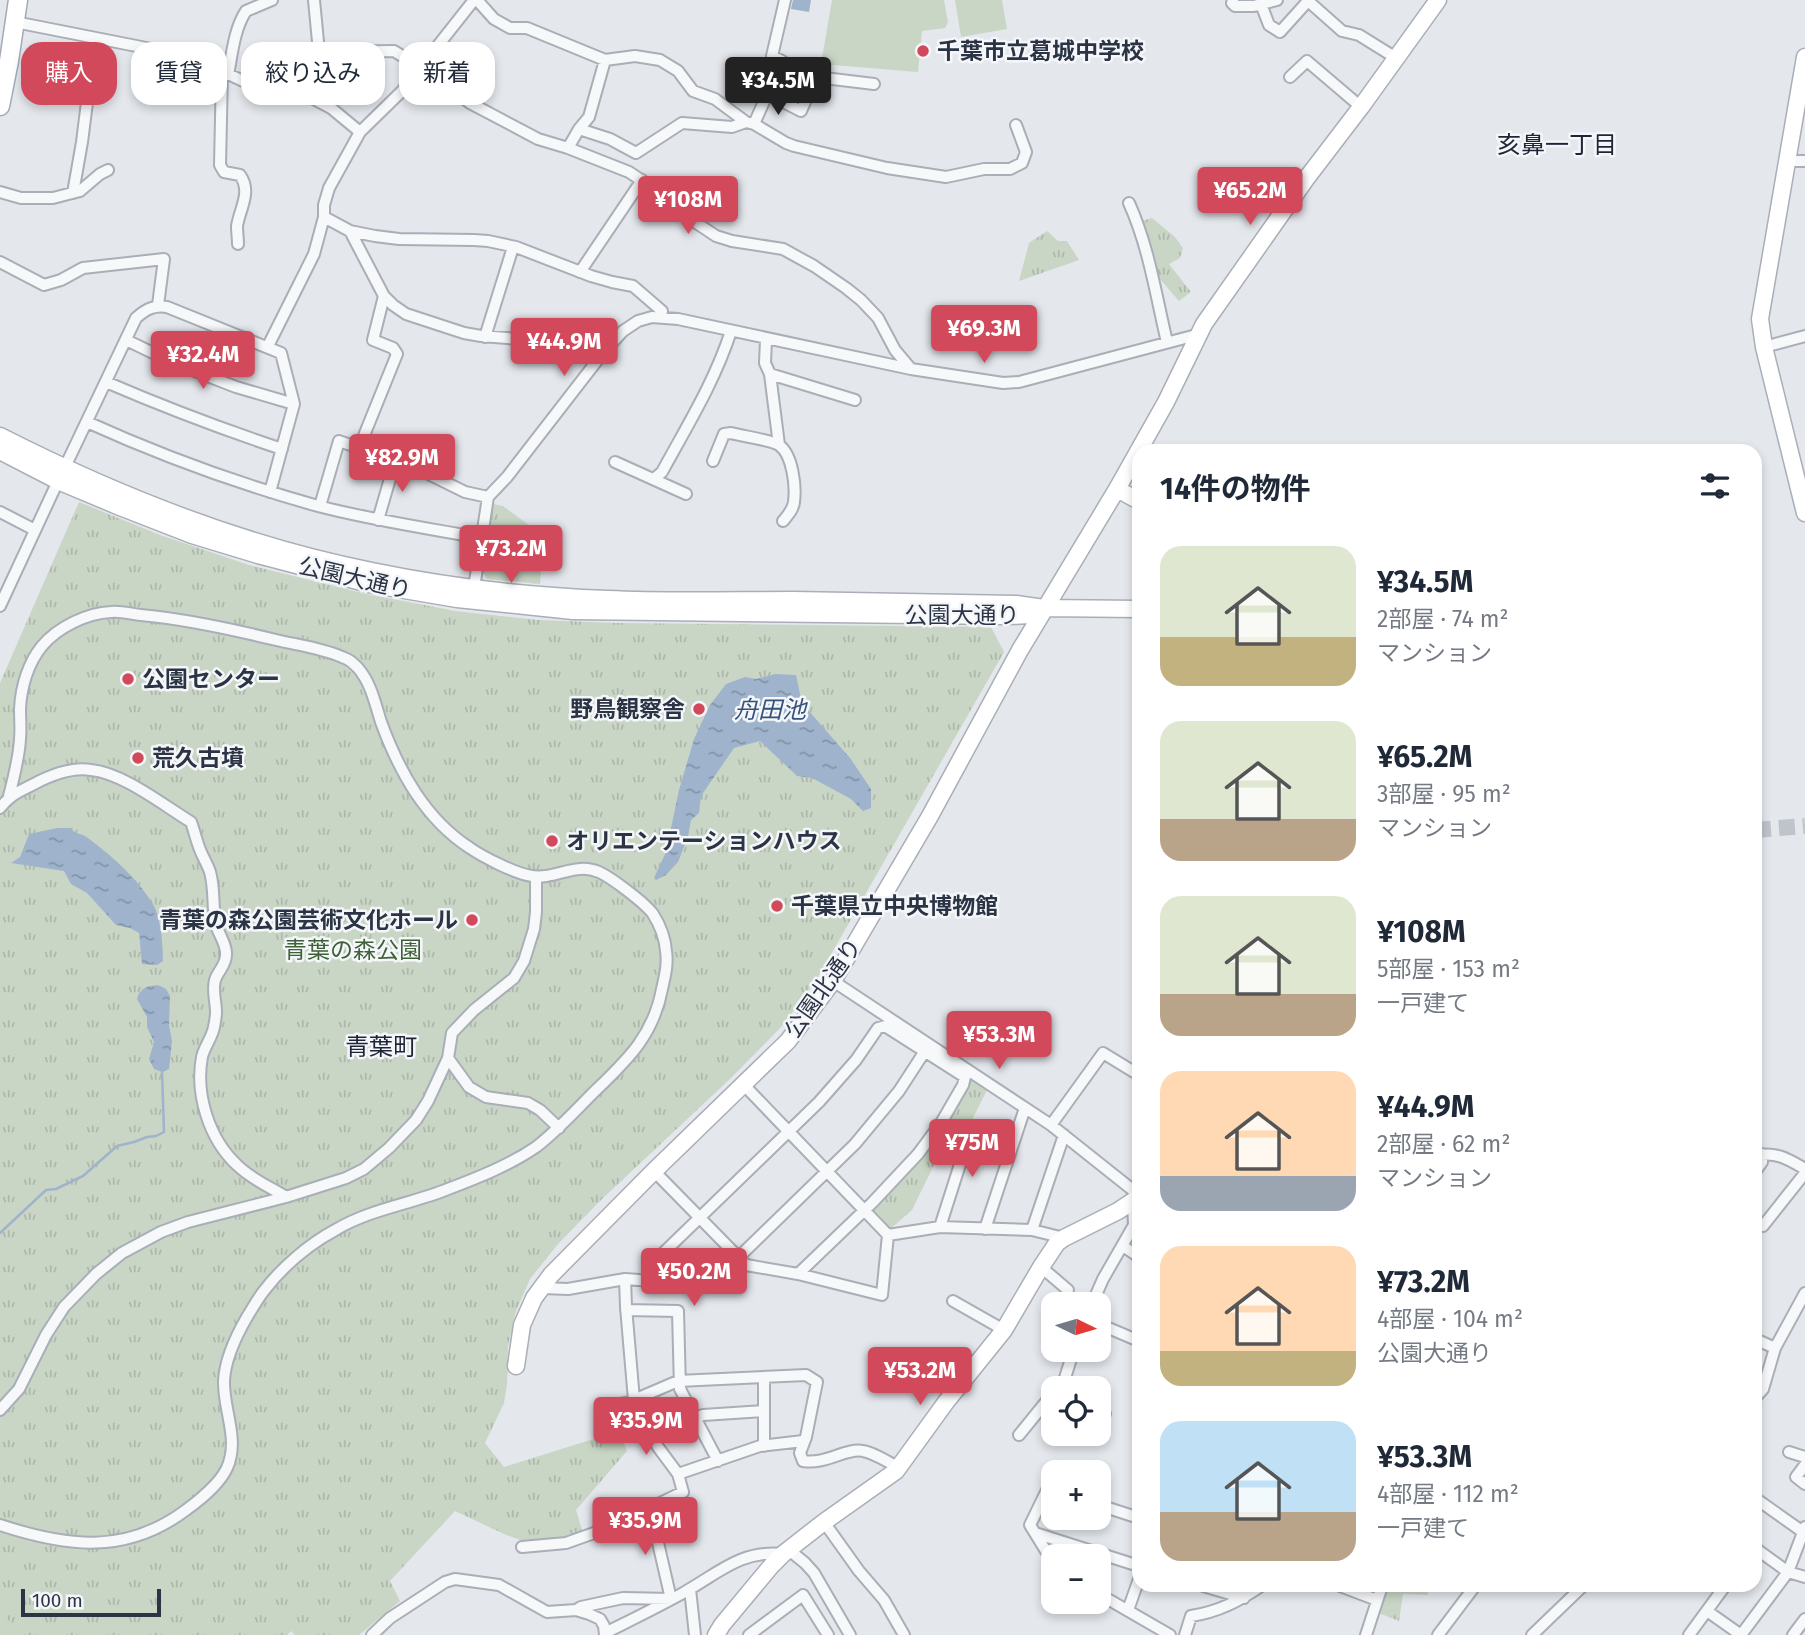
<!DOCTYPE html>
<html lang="ja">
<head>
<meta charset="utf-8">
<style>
  :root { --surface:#fff; --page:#f2f2f3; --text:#1f2937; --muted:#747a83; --accent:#d1495b }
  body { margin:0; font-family:"Fira Sans","Noto Sans JP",sans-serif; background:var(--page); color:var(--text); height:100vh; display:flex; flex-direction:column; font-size:26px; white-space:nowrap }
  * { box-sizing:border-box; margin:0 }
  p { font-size:23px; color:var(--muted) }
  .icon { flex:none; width:38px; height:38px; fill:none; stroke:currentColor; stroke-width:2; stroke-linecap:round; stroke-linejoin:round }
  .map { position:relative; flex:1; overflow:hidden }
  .drawer { position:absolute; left:1132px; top:444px; width:630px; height:1148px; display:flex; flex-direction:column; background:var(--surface); border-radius:21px; box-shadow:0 4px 10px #0003 }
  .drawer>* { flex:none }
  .hud { position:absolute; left:21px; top:42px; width:665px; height:63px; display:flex; gap:14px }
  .needle { width:46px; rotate:95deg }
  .buttons { position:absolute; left:1041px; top:1292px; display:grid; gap:14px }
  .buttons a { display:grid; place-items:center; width:70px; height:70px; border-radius:14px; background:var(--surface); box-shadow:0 4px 10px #0003; font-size:35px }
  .scale { position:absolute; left:21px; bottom:18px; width:140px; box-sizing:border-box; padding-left:7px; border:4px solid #2b3445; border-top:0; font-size:19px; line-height:24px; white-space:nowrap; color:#2b3445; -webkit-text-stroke:5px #f4f6f9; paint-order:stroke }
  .price { position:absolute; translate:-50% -60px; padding:0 16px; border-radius:7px; background:var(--accent); color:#fff; font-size:23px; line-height:46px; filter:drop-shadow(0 2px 4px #0008) }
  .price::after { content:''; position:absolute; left:50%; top:42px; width:21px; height:16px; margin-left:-10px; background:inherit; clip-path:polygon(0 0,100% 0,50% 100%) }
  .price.on { background:#222; color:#fff }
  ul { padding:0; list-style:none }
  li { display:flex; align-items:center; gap:21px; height:175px; padding:0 28px }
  li span { display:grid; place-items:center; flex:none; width:196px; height:140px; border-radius:21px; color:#555 }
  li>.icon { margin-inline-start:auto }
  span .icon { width:84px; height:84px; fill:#fffc; stroke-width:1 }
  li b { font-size:30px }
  h2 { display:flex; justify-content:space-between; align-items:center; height:84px; padding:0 28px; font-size:30px }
  .tag { padding:0 24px; border-radius:21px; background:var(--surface); box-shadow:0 4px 10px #0003; font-size:24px; line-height:63px }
  .tag.on { background:var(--accent); color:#fff }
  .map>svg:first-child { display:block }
  .park { fill:url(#park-tufts) }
  .pitch { fill:#c9d6c5 }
  .water { fill:url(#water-ripples) }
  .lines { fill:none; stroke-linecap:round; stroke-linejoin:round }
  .stream { stroke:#9fb4cc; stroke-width:2.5 }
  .secondary-tunnel { stroke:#bfc3cb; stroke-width:16; stroke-dasharray:16 8; stroke-linecap:butt }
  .street-casing { stroke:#a9aeb7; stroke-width:14 }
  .secondary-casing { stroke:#a9aeb7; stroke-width:19 }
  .primary-casing { stroke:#a3abb8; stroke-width:21 }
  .street { stroke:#f7f8fa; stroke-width:10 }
  .secondary { stroke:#fff; stroke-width:16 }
  .primary { stroke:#fff; stroke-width:18 }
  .poi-dot { fill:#d1495b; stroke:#f4f6f9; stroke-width:2.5 }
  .labels { text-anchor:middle; stroke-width:5; stroke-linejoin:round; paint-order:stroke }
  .poi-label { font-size:23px; font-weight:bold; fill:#2b3445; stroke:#f4f6f9; text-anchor:start }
  .street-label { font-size:23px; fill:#2b3445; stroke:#f4f6f9 }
  .park-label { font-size:23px; fill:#3f6138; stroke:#f4f6f9 }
  .neighbourhood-label { font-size:24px; fill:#1d2536; stroke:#f4f6f9 }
  .water-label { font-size:24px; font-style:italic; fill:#34527a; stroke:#f4f6f9 }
</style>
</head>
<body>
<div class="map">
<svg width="1805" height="1635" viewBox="0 0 1805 1635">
  <defs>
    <pattern id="park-tufts" width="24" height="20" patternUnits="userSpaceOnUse" patternTransform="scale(1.75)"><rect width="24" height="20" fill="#c9d6c5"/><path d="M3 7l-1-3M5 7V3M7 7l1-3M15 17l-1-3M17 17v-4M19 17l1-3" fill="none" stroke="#adb8ab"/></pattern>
    <pattern id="water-ripples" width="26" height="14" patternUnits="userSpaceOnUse" patternTransform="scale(1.75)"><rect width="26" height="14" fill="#9fb4cc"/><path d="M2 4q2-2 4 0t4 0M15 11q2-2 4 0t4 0" fill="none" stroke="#8293a7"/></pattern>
  </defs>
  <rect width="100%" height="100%" fill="#e4e7ec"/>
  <path class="park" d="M 1152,218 L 1175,237 L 1183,248 L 1180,258 L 1169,264 L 1191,292 L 1179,301 L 1161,280 L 1154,279 L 1139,222 Z
    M 1047,231 L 1058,241 L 1067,241 L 1079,260 L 1019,281 L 1029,243 Z
    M 79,502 L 160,535 L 249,565 L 362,593 L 455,611 L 538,620 L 618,623 L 991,627 L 1004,652 L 818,977 L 784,1024 L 731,1078 L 602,1199 L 558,1244 L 530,1279 L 516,1311 L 508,1346 L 507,1384 L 504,1403 L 485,1443 L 504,1467 L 619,1431 L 627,1451 L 576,1510 L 582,1530 L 570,1537 L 531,1544 L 504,1534 L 455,1511 L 390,1581 L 400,1601 L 359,1635 L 295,1635 L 291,1631 L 287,1635 L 0,1635 L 0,683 Z
    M 489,503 L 503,506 L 544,536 L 540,584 L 487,579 L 481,569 Z
    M 972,1075 L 989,1086 L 961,1142 L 948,1136 L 912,1210 L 889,1230 L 870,1208 L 912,1165 Z
    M 1385,1586 L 1427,1586 L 1428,1595 L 1403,1594 L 1399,1621 L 1376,1612 Z"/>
  <path class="pitch" d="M 832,0 L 944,0 L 948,22 L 945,28 L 922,31 L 918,72 L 821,64 Z
    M 955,0 L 1002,0 L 1007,29 L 961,37 Z
    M 0,1612 L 2,1614 L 24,1635 L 0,1635 Z"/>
  <path class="water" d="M 793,0 L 811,0 L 809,12 L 791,9 Z
    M 775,674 L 796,675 L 802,703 L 850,758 L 871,789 L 871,808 L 863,811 L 851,799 L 812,778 L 797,776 L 760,741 L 734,748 L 701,796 L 699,813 L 691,820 L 688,837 L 678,862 L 666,875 L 656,880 L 654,878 L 666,852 L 679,790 L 694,739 L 710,705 L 726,684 L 745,677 L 756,679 Z
    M 57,828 L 70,828 C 76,835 82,833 88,838 C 114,858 139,879 155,908 C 161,921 163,947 163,961 L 157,965 L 142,964 L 139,933 L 130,928 L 116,925 L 87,893 L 71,884 L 64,871 L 11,863 L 20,857 L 29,834 Z
    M 158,985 L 166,989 L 170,996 L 169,1025 L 172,1041 L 169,1069 L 162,1072 L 154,1069 L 149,1059 L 154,1042 L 147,1027 L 147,1017 L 137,999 C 141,987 147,986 158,985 Z"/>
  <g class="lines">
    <path class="stream" d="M 0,1233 L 46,1190 L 56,1189 L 83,1176 L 117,1146 L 134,1142 L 147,1137 L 156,1136 L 164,1132 L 162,1072"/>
    <path class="secondary-tunnel" d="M 1755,830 L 1805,826"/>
    <defs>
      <path id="street" d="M 477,0 L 494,19 L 510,28 L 527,28 L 605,60 L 635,56 L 660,60 L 678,71 L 693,91 L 715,99 L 746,122 L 754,124 L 786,143 L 794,146 L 887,168 L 946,177 L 984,169 L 1010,169 L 1022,163 L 1026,152 L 1016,125
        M 1233,0 L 1232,3 L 1235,6 L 1254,6 L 1277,0
        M 1307,0 L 1342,31 L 1359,35 L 1396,58
        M 1261,4 L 1269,25 L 1280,32 L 1308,1
        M 15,22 L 192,57 L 243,81 L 312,98 L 331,108 L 360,132
        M 319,52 L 394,51 L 420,67 L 470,103 L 538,139 L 568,148
        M 605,60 L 589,117 L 579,129 L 568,148 L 629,172 L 665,196 L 689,218 L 716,236 L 732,241 L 783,249 L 814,266 L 846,288 L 861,300 L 878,318 L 895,350 L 911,369
        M 222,72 L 220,165 L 224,172 L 240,175 C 252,192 240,208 237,226 C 237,232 238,238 238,244
        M 228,75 C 232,55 234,29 246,11 L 272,0
        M 1290,77 L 1307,61 L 1361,107
        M 768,94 L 801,111 L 816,77 L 874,84
        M 312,98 L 319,52 L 314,0
        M 754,124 L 782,61 L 772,56 L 785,0
        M 579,129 L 610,139 L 636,153 L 682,123 L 732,127 L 746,122
        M 1787,161 L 1805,161
        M 0,192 L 21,198 L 53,198 L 80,191 L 100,174 L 108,170
        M 73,193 L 82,142 L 95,39
        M 1129,203 C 1149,247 1156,296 1167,342
        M 324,217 L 350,231 L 375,236 L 399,239 L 474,240 L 488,241 L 516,247 L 591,276 L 612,282 L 633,286 L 662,311 L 661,317
        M 350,231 L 384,296 L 393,305 L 406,314 L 464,333 L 481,336 L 544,341 L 603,353
        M 0,262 L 44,285 L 61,280 L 83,268 L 164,259 L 158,305
        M 580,272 L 642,180
        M 485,337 L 513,247
        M 126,340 L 174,363 L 236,387 L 294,404
        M 766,340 L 765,363 L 770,374 L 779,445
        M 268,346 L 314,254 L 324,217 L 324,205 L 329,188 L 360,132 L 402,91 L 474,0
        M 1764,347 L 1805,336
        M 770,374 L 855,400
        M 106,382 C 164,407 222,429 282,449
        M 87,422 C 162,456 239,484 318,506 C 371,520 426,528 481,538
        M 359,448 L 397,354 L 393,348 L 373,340 L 384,296
        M 713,461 L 724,434 L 731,433 C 741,436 772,440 779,445 C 793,455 796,487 794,502 C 793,510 788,515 783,521
        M 615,462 L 686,494
        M 64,469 L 136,318 C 146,309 154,305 167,307 L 281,353 L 294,404 L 270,492
        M 654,479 L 662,472 C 687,426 715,381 731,331
        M 320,506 L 339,441 L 359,448 L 373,448 L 386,453 L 465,492 L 488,497
        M 0,512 L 35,530
        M 378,520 L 396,458
        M 474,588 L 488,497 L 507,477 L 603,353 L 623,331 L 638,321 L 652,317 L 678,319 L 911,369 L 1003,383 L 1019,382 L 1200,334
        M 0,606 L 58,481
        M 0,808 C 11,794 19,792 34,784 C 51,775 72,767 91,770 C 123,773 163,805 191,822 C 194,830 196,839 199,847 C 202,856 207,863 210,872 C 215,889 212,907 216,925 C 219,935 227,945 226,955 C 226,965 218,971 215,980 C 212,991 216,1001 216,1012 C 216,1017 215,1022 214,1027 C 212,1038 204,1047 202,1057 C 195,1094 209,1139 237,1165 C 251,1179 270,1187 286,1197
        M 833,981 L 1051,1125 L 1139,1195
        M 448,1058 L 469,1087 L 486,1097 L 528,1103 L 540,1110 L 559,1128
        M 1051,1125 L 1103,1053 L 1139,1075
        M 1755,1156 C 1776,1151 1788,1159 1805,1169
        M 654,1171 L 746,1265 L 798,1274 L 882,1295 L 888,1235 L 743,1084
        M 1755,1172 L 1762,1162 L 1762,1154
        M 1755,1219 L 1763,1226 L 1805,1173
        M 940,1227 L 970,1133 L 1012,1147
        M 985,1229 L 1025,1108
        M 1032,1230 L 1064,1135
        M 888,1235 L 940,1227 L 1032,1230 L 1064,1238
        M 1123,1246 L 1139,1257
        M 1041,1267 L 1068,1290
        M 654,1281 L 657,1259 L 819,1102 L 856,1060 L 878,1028 L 885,1026 L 965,1077 L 963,1085 L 941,1123 L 918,1154 L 872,1203 L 798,1274
        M 542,1288 L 568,1289 L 625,1279 L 710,1285 L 855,1144 L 899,1091 L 925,1051
        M 953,1301 L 1004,1330
        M 1092,1304 L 1103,1279 L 1134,1225 L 1133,1203
        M 626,1310 L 678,1311 L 680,1389 L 718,1461
        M 1099,1324 L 1139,1341
        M 1755,1339 L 1775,1348
        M 1057,1388 L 1065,1378 L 1074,1349
        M 1755,1398 L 1763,1389 L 1775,1348 L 1805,1293
        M 601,1408 L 629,1402 L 678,1381 L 806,1375 L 817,1382 L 806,1437 L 800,1453 L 803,1461 C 826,1465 847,1447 863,1451 C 875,1453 887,1462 898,1467
        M 1099,1409 L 1105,1414
        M 0,1410 L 19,1389 L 46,1335 L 64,1307 L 96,1274 L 122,1253 L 161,1232 L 188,1222 L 286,1197 L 346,1178 L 364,1169 L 389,1148 L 416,1120 L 428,1101 L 448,1058 L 452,1033 L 474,1010 L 514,978 L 524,961 L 534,929 L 536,912 L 536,877
        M 695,1418 L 703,1415 L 764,1411
        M 1019,1435 L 1054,1392
        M 764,1446 L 764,1377
        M 1789,1452 L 1805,1457
        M 1805,1465 L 1796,1477 L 1805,1484
        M 678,1474 L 760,1446 L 803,1441
        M 1054,1490 L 1048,1488 L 1030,1525 L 1054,1564
        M 1755,1498 L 1803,1532
        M 1099,1505 L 1139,1518
        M 824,1522 L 859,1571 L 884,1600 L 904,1635
        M 0,1525 C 67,1547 126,1555 186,1510 C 200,1500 220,1483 227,1468 C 240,1439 223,1410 224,1381 C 225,1359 236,1336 247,1317 C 252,1309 257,1300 263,1292 C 282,1267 309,1244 337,1229 C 371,1209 411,1204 448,1189 C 477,1178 510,1165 536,1147 C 557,1131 574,1112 593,1093 C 626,1061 653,1037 662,989 C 665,976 668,964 666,951 C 665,938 660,925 653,914 C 645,903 612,878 599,872 C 594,870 587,868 580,869 C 564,870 548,879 532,876 C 516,874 483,857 470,848 C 425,819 399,771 381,722 C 375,703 371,683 358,668 C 352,662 350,660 342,657 C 321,648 297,645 276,640 C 231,629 186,619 141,615 C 131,614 121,611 111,612 C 87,613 58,627 42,646 C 28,663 21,687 20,709 C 20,719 21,729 20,739 C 19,758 14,777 9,796
        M 1035,1533 L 1139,1566
        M 522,1547 L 566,1543 L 608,1528 L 683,1492 L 678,1474 L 658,1447 L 634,1400 L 626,1307 L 625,1279
        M 1755,1548 L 1788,1572 L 1805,1577
        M 789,1550 L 805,1563 L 814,1573 L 850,1635
        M 1203,1586 L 1244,1598
        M 1340,1586 L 1377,1600
        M 690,1589 L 695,1635
        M 1099,1594 L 1170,1635
        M 576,1610 L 581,1607 L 623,1598 L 671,1599 L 650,1508
        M 1128,1610 L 1139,1579
        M 1707,1611 L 1741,1635 L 1788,1572 L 1805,1527
        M 605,1633 C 631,1620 658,1607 683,1593 C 719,1573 740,1550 783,1554
        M 372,1635 L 390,1618 L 445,1582 L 455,1579 L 499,1585 L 547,1612 L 576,1610 L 589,1614 L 600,1619 L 604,1626 L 605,1635
        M 749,1635 L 803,1595 L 828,1635
        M 1185,1635 L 1191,1616 C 1218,1612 1239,1601 1261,1586
        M 1366,1635 L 1382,1586
        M 1438,1635 L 1475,1586
        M 1532,1635 L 1583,1586
        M 1689,1635 L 1725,1586
        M 1793,1635 L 1805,1619"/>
      <path id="secondary" d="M 1805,57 L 1760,319 L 1764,347 L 1805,513
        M 0,436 C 118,496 241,545 372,571 C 449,587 529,596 608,599 C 670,602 732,600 793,600 C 867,601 941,603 1016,604 L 1044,608 L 1139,609
        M 0,451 L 58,481 L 120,507 L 192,535 L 258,555 L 369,584 L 457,599 L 573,611 L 1008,616 L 1029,615 L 1039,611
        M 1117,489 L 1139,501
        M 516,1366 L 522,1325 L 534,1298 L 551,1275 L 654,1171 L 788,1041 L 833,981 L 930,816 L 1020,650 L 1117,489 L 1166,402 L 1204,324 L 1306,179 L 1361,107 L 1438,0
        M 716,1635 L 722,1625 L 772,1565 L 783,1554 L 824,1522 L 896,1471 L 946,1402 L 1004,1330 L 1041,1267 L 1057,1243 L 1064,1238 L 1118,1211 L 1139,1197"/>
      <path id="primary" d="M 0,106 L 9,61 L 18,0"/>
    </defs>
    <use href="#street" class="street-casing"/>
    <use href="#secondary" class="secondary-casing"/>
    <use href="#primary" class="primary-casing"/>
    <use href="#street" class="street"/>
    <use href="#secondary" class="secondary"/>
    <use href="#primary" class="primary"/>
  </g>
  <g class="poi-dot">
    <circle cx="923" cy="51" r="7"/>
    <circle cx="128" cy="679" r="7"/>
    <circle cx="699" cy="709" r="7"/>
    <circle cx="138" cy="758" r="7"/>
    <circle cx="552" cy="841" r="7"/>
    <circle cx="777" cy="906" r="7"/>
    <circle cx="472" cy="920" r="7"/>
  </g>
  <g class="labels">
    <g class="poi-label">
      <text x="937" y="59">千葉市立葛城中学校</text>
      <text x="142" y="687">公園センター</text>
      <text x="685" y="717" text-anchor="end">野鳥観察舎</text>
      <text x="152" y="766">荒久古墳</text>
      <text x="566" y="849">オリエンテーションハウス</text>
      <text x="791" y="914">千葉県立中央博物館</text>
      <text x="458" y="928" text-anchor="end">青葉の森公園芸術文化ホール</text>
    </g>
    <g class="street-label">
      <text transform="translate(355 578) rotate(13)" y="8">公園大通り</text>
      <text x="962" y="623">公園大通り</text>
      <text transform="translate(823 988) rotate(-55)" y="8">公園北通り</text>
    </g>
    <g class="park-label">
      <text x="353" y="958">青葉の森公園</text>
    </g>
    <g class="neighbourhood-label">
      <text x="1557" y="153">亥鼻一丁目</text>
      <text x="381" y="1055">青葉町</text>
    </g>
    <g class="water-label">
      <text x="770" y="718">舟田池</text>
    </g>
  </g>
</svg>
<div class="buttons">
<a><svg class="needle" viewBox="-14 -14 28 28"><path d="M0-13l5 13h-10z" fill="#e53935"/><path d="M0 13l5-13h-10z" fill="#747a83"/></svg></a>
<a><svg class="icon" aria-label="locate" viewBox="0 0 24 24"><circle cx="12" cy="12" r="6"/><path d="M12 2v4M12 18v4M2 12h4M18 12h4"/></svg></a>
<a>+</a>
<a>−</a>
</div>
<div class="scale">100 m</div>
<b class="price on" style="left:778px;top:117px">¥34.5M</b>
<b class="price" style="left:1250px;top:227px">¥65.2M</b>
<b class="price" style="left:688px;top:236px">¥108M</b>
<b class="price" style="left:984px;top:365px">¥69.3M</b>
<b class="price" style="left:564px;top:378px">¥44.9M</b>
<b class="price" style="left:203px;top:391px">¥32.4M</b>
<b class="price" style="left:402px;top:494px">¥82.9M</b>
<b class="price" style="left:511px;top:585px">¥73.2M</b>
<b class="price" style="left:999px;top:1071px">¥53.3M</b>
<b class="price" style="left:972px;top:1179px">¥75M</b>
<b class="price" style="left:694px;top:1308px">¥50.2M</b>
<b class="price" style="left:920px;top:1407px">¥53.2M</b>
<b class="price" style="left:646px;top:1457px">¥35.9M</b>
<b class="price" style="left:645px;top:1557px">¥35.9M</b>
<div class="hud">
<a class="tag on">購入</a>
<a class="tag">賃貸</a>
<a class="tag">絞り込み</a>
<a class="tag">新着</a>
</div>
<section class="drawer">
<h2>14件の物件<svg class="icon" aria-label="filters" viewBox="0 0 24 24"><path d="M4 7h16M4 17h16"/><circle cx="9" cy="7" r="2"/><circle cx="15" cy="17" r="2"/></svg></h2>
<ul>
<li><span style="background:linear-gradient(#dfe7d0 65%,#c2b280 0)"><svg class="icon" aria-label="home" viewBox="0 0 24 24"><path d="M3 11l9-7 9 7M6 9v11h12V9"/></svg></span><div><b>¥34.5M</b><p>2部屋 · 74 m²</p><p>マンション</p></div></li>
<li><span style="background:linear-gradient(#dfe7d0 70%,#b9a48a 0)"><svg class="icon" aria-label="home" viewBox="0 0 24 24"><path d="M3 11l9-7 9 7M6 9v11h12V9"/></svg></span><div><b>¥65.2M</b><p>3部屋 · 95 m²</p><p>マンション</p></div></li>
<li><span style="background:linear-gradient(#dfe7d0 70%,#b9a48a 0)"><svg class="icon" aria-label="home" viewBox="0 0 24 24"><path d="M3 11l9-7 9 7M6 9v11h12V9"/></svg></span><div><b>¥108M</b><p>5部屋 · 153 m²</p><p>一戸建て</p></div></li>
<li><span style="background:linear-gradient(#ffd9b3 75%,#9aa5b1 0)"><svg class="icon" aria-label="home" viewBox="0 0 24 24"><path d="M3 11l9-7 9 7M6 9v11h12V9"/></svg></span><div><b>¥44.9M</b><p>2部屋 · 62 m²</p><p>マンション</p></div></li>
<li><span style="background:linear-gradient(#ffd9b3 75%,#c2b280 0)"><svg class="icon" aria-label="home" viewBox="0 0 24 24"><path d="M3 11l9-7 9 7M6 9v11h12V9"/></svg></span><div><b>¥73.2M</b><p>4部屋 · 104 m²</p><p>公園大通り</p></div></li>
<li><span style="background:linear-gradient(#bfe0f5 65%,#b9a48a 0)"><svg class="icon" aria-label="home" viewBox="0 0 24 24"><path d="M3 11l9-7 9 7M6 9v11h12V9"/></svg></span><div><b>¥53.3M</b><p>4部屋 · 112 m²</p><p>一戸建て</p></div></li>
</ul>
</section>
</div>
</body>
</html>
